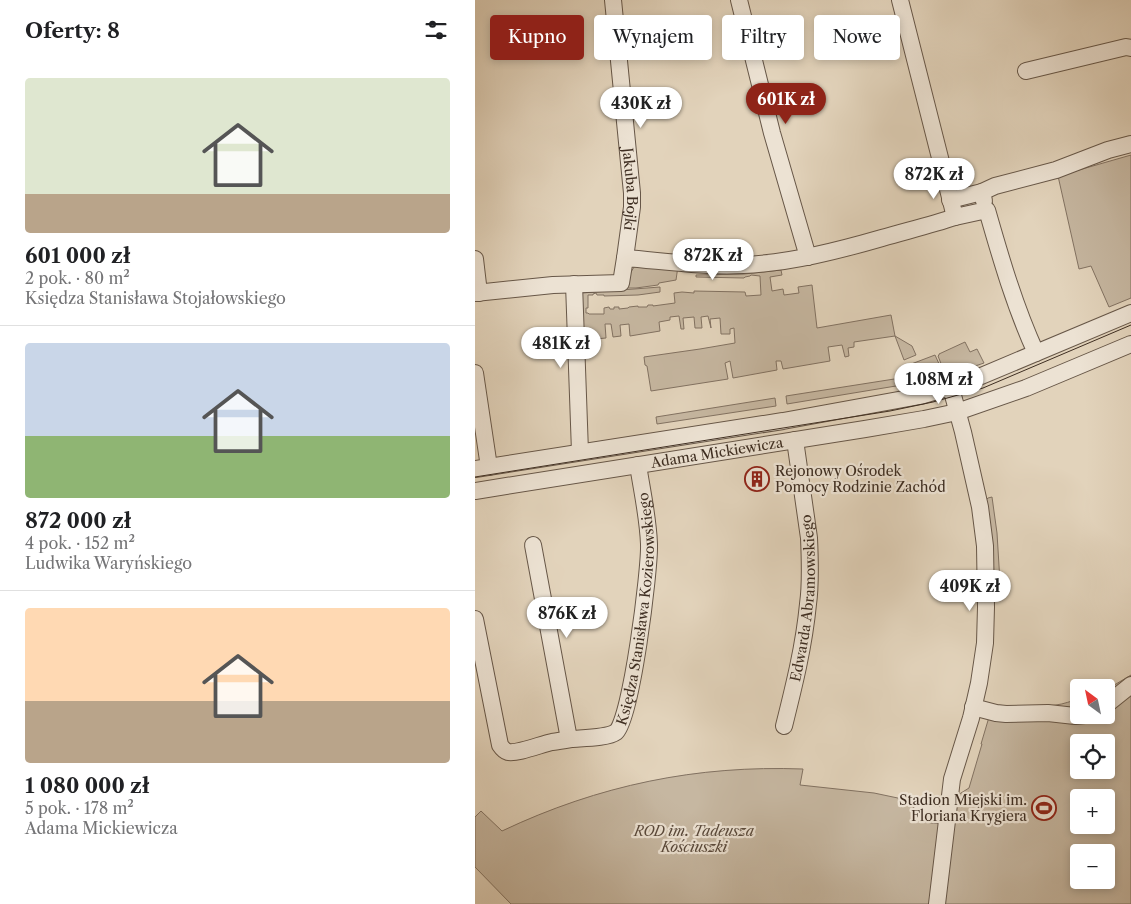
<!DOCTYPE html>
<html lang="pl">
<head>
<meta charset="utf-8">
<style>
  :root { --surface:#fff; --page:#f6f6f6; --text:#202124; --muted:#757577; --line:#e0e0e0; --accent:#8f2418 }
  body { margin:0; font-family:"Libre Caslon Text",serif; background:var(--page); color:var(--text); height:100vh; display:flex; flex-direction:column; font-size:19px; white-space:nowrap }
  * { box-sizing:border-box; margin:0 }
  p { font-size:16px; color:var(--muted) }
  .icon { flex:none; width:28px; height:28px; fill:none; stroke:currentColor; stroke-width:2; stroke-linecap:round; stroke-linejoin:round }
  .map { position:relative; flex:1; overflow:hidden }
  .details { display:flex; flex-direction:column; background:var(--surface); width:475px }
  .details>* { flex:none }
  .top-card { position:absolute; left:15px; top:15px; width:475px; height:45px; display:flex; gap:10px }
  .needle { width:32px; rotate:327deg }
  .controls { position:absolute; left:595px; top:679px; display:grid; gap:10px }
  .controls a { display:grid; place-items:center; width:45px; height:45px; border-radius:5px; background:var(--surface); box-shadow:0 2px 8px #0003; font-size:25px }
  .price { position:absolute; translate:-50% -42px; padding:0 11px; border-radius:18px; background:#fff; color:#222; font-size:16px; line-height:32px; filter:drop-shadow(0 1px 2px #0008) }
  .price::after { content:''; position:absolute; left:50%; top:30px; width:15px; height:11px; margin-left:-8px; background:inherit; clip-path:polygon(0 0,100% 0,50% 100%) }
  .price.selected { background:var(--accent); color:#fff }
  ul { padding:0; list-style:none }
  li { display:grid; align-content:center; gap:10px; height:265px; padding:0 25px }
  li+li { border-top:1px solid var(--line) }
  li span { display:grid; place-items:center; height:155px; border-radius:5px; color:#555 }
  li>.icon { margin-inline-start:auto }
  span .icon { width:90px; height:90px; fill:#fffc; stroke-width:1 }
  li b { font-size:21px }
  h2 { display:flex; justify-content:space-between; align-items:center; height:60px; padding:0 25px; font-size:21px }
  .pill { padding:0 18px; border-radius:5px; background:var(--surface); box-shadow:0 2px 8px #0003; font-size:18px; line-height:45px }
  .pill.selected { background:var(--accent); color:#fff }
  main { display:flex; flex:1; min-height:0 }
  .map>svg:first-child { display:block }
  .green { fill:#c6b7a1; stroke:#827262; fill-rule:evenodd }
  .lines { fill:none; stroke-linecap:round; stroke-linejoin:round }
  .minor-casing { stroke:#675748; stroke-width:18 }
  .minor { stroke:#ece2d3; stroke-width:16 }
  .tram { stroke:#3e2e22; stroke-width:1 }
  .labels { text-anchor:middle; stroke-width:4.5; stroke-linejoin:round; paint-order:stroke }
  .street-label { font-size:14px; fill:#3e2e22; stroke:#ece2d3 }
  .poi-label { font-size:14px; fill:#3e2e22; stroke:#ece2d3; text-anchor:start }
  .park-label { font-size:14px; font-style:italic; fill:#59493b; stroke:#ece2d3 }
</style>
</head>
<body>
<main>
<section class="details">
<h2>Oferty: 8<svg class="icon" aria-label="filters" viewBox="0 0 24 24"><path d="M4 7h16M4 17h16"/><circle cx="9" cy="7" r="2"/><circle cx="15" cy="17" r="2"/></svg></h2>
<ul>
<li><span style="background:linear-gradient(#dfe7d0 75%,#b9a48a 0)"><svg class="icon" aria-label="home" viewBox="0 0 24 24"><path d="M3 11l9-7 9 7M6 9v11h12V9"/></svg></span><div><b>601 000 zł</b><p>2 pok. · 80 m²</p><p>Księdza Stanisława Stojałowskiego</p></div></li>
<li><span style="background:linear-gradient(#c9d6e8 60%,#8fb573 0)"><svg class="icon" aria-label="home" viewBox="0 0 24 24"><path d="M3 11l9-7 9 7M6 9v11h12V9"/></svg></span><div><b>872 000 zł</b><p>4 pok. · 152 m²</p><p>Ludwika Waryńskiego</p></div></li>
<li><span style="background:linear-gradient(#ffd9b3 60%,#b9a48a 0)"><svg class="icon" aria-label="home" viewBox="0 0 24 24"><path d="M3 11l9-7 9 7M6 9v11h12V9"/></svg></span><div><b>1 080 000 zł</b><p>5 pok. · 178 m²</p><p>Adama Mickiewicza</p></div></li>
</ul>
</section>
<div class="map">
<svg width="656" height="904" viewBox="0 0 656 904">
  <rect width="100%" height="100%" fill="#e2d3bb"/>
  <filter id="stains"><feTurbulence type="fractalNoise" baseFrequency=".004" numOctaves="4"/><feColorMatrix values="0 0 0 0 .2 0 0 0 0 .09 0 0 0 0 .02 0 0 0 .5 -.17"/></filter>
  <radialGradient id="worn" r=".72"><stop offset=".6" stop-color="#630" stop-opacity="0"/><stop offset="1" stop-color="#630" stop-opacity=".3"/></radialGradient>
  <path class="green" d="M 656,155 L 656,298 L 634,307 L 616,266 L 604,269 L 583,176 Z
    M 161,264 L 203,266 L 201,280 L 184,283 L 183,285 L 161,288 L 141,288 L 149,283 Z
    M 306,270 L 307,275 L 295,277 L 297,291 L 308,289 L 309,295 L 324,293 L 323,287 L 337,285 L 342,328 L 416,315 L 420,336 L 437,346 L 441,355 L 429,360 L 420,336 L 379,342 L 379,347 L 373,348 L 374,356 L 370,357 L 367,345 L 353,347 L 355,361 L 308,369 L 306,361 L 301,361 L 302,370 L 258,378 L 255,361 L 250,363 L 253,379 L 176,391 L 172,366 L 170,365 L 169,357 L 225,349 L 260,343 L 259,328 L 255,329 L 255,334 L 246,334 L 245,318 L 235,319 L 236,328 L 233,316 L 226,317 L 227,328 L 220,328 L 219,317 L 208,318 L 209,329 L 206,329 L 204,316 L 195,317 L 195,320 L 184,322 L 185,331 L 155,336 L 154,324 L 145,325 L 146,336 L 138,337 L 136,324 L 130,324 L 131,338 L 109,340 L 107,293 L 185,287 L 185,292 L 163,295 L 129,296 L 129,295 L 122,295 L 121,293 L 118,294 L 118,295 L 113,295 L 113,308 L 111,308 L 111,313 L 113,313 L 114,314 L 129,314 L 129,308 L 134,307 L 135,309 L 139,309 L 139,307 L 144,307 L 144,309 L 153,308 L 154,307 L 163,306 L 163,307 L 172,307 L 173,305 L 178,305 L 178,306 L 200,303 L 199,293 L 207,292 L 219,293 L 219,291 L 270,292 L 271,296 L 286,295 L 285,276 L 276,275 L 275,276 L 270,277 L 269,278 L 221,277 L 221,275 L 269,274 Z
    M 490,342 L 495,352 L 502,349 L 509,363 L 471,376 L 463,356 L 464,355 L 464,354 Z
    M 460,355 L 470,377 L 433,384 L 312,404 L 311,396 L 432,377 L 431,366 Z
    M 300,398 L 301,406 L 182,424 L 181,417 Z
    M 517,497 L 522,533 L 525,582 L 518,581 L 510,501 L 513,498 Z
    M 656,675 L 656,904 L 36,904 L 0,867 L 0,817 L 6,811 L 27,831 C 124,785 222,765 328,769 L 325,785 L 399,793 L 475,809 L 478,798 L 494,788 L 507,744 L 506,744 L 517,707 L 515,706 L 516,703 L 518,705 C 539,706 560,708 581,705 C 589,704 596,701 604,699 L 604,715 L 631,715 L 631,690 ZM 604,742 L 631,742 L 631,770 L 604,770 ZM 604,798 L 631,798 L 631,825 L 604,825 ZM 604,852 L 631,852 L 631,880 L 604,880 Z"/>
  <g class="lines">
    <defs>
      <g id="minor">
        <path id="s1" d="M 138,0 L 157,193 L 157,207 L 150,258"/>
        <path d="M 264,0 L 297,133 L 333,257"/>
        <path d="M 425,0 L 480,217 L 512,210 C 526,259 540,307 561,353"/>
        <path d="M 551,71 L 651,47 L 656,48"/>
        <path d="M 507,192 L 520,186 L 581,170 L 633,150 L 656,144"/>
        <path d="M 475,200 L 507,192 L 509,201"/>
        <path d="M 0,259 L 4,293"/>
        <path d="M 99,284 L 105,452"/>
        <path d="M 0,293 L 78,285 L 146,283 L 150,258 C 189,261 229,267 268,265 C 315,263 362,251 407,238 C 431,231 456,225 480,217"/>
        <path d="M 0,373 L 14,467"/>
        <path d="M 0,469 L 308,421 L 445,396 L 492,382 L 656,313"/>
        <path id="s2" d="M 0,491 L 390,429 L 449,419 L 482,412 L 551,388 L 656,344"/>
        <path d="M 58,545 L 94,739"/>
        <path id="s3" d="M 0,619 L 25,745 C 27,748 30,751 33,752 C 42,754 67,744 77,742 C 84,741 90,740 96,739 C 107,738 133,738 141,732 C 156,721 175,569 174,544 C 173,517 167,491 163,465"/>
        <path d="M 631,705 L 656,685"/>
        <path d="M 498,707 L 521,713 L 531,714 L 573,713 L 600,716 L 610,715"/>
        <path id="s4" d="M 309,726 C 319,686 329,646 333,604 C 336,583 335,560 334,538 L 320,440"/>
        <path d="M 445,813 L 473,816"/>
        <path d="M 462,904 L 477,779 L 496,718 L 504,683 L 510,643 L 511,607 L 510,546 L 505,507 L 488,432 L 476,388"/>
      </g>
    </defs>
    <use href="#minor" class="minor-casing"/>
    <use href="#minor" class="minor"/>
    <path class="tram" d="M 0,477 L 415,411 L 458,402 L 508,388 L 656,325"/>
  </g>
  <defs>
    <symbol id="building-ring" viewBox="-11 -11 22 22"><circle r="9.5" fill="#ece2d3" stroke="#8f2418" stroke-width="1.5"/><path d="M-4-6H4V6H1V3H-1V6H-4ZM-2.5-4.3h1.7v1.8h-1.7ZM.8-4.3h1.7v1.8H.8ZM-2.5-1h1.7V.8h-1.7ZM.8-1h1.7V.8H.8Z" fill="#8f2418"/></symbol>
    <symbol id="stadium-ring" viewBox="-11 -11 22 22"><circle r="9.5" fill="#ece2d3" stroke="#8f2418" stroke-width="1.5"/><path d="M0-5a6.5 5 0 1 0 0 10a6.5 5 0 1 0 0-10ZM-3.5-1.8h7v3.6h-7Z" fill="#8f2418"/></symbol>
  </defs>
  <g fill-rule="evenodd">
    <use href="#building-ring" x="268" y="465" width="28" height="28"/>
    <use href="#stadium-ring" x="555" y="794" width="28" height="28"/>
  </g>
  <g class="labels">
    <g class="street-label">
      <text dy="5" stroke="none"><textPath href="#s1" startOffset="190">Jakuba Bojki</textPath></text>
      <text dy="5" stroke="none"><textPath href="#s2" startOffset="245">Adama Mickiewicza</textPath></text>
      <text dy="5" stroke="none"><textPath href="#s4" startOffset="130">Edwarda Abramowskiego</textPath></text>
      <text dy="5" stroke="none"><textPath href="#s3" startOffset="376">Księdza Stanisława Kozierowskiego</textPath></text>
    </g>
    <g class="poi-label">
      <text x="300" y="476">Rejonowy Ośrodek<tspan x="300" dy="16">Pomocy Rodzinie Zachód</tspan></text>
      <text x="552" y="805" text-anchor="end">Stadion Miejski im.<tspan x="552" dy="16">Floriana Krygiera</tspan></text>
    </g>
    <g class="park-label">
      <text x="219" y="836">ROD im. Tadeusza<tspan x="219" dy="16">Kościuszki</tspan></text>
    </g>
  </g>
  <rect width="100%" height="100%" filter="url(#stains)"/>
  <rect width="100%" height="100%" fill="url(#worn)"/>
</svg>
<div class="controls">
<a><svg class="needle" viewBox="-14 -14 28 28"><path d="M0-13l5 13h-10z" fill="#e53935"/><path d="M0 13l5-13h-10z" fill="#757577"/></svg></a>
<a><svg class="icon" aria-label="locate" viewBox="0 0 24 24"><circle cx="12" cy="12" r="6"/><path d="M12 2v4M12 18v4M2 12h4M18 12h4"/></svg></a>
<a>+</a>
<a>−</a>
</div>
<b class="price selected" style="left:311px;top:125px">601K zł</b>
<b class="price" style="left:166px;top:129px">430K zł</b>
<b class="price" style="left:459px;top:200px">872K zł</b>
<b class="price" style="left:238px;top:281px">872K zł</b>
<b class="price" style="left:86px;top:369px">481K zł</b>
<b class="price" style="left:464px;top:405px">1.08M zł</b>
<b class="price" style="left:495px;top:612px">409K zł</b>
<b class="price" style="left:92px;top:639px">876K zł</b>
<div class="top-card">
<a class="pill selected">Kupno</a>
<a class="pill">Wynajem</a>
<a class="pill">Filtry</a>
<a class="pill">Nowe</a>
</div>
</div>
</main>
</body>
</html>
